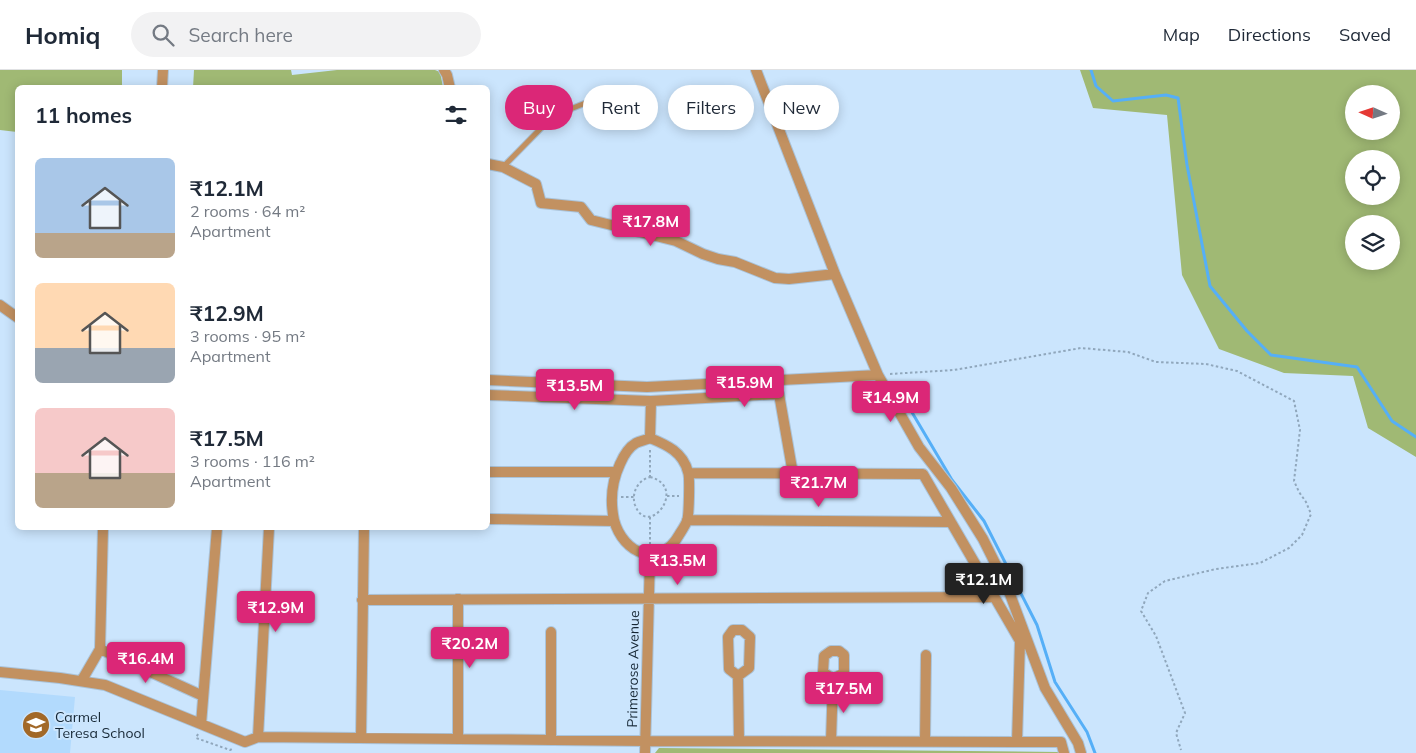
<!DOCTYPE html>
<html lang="en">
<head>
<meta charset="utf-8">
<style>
  :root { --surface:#fff; --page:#f2f2f3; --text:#1f2937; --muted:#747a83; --line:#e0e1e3; --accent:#db2777 }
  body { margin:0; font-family:Mulish,sans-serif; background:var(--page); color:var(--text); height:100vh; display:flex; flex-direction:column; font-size:19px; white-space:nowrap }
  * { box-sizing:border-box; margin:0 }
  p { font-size:16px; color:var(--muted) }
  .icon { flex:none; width:28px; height:28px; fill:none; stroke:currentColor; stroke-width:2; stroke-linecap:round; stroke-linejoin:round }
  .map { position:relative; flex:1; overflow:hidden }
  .drawer { position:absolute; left:15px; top:15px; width:475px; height:445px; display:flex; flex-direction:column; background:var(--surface); border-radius:8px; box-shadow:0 2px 12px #0003 }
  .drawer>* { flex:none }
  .top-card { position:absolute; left:505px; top:15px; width:475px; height:45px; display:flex; gap:10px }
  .needle { width:32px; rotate:273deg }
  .buttons { position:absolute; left:1345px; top:15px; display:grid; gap:10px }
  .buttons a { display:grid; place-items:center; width:55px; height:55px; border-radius:50%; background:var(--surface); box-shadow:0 2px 12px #0003; font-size:25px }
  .price { position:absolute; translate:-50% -42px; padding:0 11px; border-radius:5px; background:var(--accent); color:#fff; font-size:16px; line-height:32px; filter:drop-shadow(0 1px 2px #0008) }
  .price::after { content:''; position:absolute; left:50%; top:30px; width:15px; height:11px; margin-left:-8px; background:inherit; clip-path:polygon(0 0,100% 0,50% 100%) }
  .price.selected { background:#222; color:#fff }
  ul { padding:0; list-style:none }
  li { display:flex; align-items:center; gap:15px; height:125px; padding:0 20px }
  li span { display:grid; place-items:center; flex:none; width:140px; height:100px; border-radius:8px; color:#555 }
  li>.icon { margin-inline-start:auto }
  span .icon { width:60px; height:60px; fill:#fffc; stroke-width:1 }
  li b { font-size:21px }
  h2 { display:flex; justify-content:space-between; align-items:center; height:60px; padding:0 20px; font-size:21px }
  .pill { padding:0 18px; border-radius:22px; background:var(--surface); box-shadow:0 2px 12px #0003; font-size:18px; line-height:45px }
  .pill.selected { background:var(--accent); color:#fff }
  header { display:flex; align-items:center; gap:30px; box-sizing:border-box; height:70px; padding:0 25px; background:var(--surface); border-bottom:1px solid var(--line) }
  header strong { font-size:24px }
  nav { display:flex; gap:28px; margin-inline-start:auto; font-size:18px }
  .search { width:350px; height:45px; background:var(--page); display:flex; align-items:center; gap:12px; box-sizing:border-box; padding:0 18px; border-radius:28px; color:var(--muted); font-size:19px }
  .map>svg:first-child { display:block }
  .built { fill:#b2dafd }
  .green { fill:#a0b974; fill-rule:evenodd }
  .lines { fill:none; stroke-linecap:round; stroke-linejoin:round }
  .stream { stroke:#55aff7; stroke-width:3 }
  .lane-casing { stroke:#aac3d9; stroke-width:7 }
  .street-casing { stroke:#aac3d9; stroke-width:12 }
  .path { stroke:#90a7bc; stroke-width:2; stroke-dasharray:2.5 2.5; stroke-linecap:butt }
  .lane { stroke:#c29161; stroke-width:5 }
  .street { stroke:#c29161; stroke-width:10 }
  .labels { text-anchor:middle; stroke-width:4; stroke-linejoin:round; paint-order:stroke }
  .street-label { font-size:14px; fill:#152634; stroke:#cbe5fd }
  .poi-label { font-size:14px; fill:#152634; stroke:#cbe5fd; text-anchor:start }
</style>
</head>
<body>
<header>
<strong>Homiq</strong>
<div class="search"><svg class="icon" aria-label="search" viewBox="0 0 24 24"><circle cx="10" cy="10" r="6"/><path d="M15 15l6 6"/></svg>Search here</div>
<nav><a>Map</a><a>Directions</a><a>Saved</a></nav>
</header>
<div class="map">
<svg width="1416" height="683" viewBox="0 0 1416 683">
  <rect width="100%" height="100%" fill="#cbe5fd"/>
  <path class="built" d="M 0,620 L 75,627 L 70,683 L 0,683 Z"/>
  <path class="green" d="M 0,0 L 122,0 L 122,17 L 18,18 L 17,62 L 0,60 Z
    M 194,0 L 291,0 L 292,5 L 337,0 L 435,0 L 440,2 L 443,17 L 193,18 Z
    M 1080,0 L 1416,0 L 1416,387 L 1368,358 L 1353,306 L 1284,303 L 1219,279 L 1182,205 L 1167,45 L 1093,38 ZM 1354,24 L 1391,24 L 1391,61 L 1354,61 ZM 1354,89 L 1391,89 L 1391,126 L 1354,126 ZM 1354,154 L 1391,154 L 1391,191 L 1354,191 Z
    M 659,678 L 1059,682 L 1060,683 L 655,683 Z"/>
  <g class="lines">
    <path class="stream" d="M 1091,0 L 1096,16 L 1113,31 L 1166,25 L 1178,28 L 1187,95 L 1210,216 L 1247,261 L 1271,285 L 1357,297 L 1392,351 L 1416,367
      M 897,317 L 952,410 L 984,451 L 1037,555 L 1055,612 L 1087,662 L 1095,683"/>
    <defs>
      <path id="lane" d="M 503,97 L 553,46 L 588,32"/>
      <path id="street" d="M 444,0 L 447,5 L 450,18
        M 756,0 L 835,204 L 878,305 L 919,377 L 951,418 L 983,469 L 1008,519 L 1045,618 L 1078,673 L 1081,683
        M 162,18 L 163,0
        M 488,94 L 503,97 L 536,114 L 541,133 L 581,137 L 591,150 L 676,171 L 703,184 L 718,189 L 735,192 L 775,208 L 789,209 L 835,204
        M 0,235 L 18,248
        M 488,310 L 647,317 L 878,305
        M 488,325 L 651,331 L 650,368
        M 651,331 L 779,324 L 793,404
        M 650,368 C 667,375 683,382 688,402 C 690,407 689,446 687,451 C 685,456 682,460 679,465 C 660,499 623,484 614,450 C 610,431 612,411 620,394 C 623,387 629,377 636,373 C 640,371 646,370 650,368 Z
        M 488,402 L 616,402
        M 689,403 L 923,404 L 1020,571 L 1017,672
        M 488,449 L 614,451
        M 687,450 L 951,452
        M 362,530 L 994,527
        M 100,579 L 203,626
        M 0,602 L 60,608 L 105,615 L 245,672 L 258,667 L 645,671 L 1061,672 L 1064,683
        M 738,606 L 749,598 L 750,567 L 742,560 L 733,560 L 728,567 L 729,599 L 738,606 L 739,671
        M 82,610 L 100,579 L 103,458
        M 201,654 L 217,458
        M 258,667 L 269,458
        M 361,668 L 364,458
        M 458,669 L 458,529
        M 551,670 L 551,562
        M 831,671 L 833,609 L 823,602 L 824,586 L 831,581 L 839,581 L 844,585 L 844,603 L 833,609
        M 925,671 L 926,585
        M 645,683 L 650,485"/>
    </defs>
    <use href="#lane" class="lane-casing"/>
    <use href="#street" class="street-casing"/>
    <path class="path" d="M 890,304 L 954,300 L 1081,278 L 1128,282 L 1156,292 L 1206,294 L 1237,301 L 1294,331 L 1300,360 L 1294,411 L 1299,422 L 1306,432 L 1311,444 L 1302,465 L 1289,478 L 1260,493 L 1216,499 L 1165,511 L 1148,523 L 1141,541 L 1156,566 L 1185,643 L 1176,663 L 1181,680
      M 650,380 L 650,407
      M 650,407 C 689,417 648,470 635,435 C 631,423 638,410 650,407 Z
      M 667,426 L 679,426
      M 621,427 L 634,427
      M 650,447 L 650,474
      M 198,664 L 196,668 L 230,680 L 234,678"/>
    <use href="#lane" class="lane"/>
    <use href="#street" class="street"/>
  </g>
  <defs>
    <symbol id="school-disc" viewBox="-11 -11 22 22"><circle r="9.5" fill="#a26827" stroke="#cbe5fd"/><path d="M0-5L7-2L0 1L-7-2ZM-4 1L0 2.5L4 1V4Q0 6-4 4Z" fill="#fff"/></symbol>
  </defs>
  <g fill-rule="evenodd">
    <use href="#school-disc" x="20" y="639" width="32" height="32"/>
  </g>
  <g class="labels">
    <g class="street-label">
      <text transform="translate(633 599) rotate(-89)" y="5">Primerose Avenue</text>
    </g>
    <g class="poi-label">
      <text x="55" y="652">Carmel<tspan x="55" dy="16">Teresa School</tspan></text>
    </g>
  </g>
</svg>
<div class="buttons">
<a><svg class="needle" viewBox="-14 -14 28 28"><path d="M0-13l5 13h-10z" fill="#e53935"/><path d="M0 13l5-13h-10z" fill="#747a83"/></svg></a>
<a><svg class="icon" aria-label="locate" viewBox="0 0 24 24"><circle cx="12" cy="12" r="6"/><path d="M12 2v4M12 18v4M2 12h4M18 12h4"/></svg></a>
<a><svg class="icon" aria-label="layers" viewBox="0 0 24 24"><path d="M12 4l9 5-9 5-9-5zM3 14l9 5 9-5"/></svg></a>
</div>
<b class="price" style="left:651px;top:177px">₹17.8M</b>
<b class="price" style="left:745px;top:338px">₹15.9M</b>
<b class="price" style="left:575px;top:341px">₹13.5M</b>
<b class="price" style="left:891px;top:353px">₹14.9M</b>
<b class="price" style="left:819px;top:438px">₹21.7M</b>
<b class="price" style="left:678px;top:516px">₹13.5M</b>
<b class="price selected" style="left:984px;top:535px">₹12.1M</b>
<b class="price" style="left:276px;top:563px">₹12.9M</b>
<b class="price" style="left:470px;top:599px">₹20.2M</b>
<b class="price" style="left:146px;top:614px">₹16.4M</b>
<b class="price" style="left:844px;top:644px">₹17.5M</b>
<div class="top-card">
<a class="pill selected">Buy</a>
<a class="pill">Rent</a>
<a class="pill">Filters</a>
<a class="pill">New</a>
</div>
<section class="drawer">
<h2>11 homes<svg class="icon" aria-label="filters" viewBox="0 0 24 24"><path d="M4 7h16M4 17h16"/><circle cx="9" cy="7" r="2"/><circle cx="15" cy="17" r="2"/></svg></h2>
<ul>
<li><span style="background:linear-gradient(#a9c7e8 75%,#b9a48a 0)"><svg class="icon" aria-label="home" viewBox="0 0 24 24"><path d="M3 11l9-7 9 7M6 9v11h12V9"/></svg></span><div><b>₹12.1M</b><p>2 rooms · 64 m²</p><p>Apartment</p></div></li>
<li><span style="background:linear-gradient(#ffd9b3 65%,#9aa5b1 0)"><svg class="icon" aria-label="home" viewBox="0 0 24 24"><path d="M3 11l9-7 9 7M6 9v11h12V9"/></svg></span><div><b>₹12.9M</b><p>3 rooms · 95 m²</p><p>Apartment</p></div></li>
<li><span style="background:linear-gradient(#f6c9c9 65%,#b9a48a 0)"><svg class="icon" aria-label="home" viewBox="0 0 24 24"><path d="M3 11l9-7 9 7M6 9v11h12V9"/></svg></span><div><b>₹17.5M</b><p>3 rooms · 116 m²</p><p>Apartment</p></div></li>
</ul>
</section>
</div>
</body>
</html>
